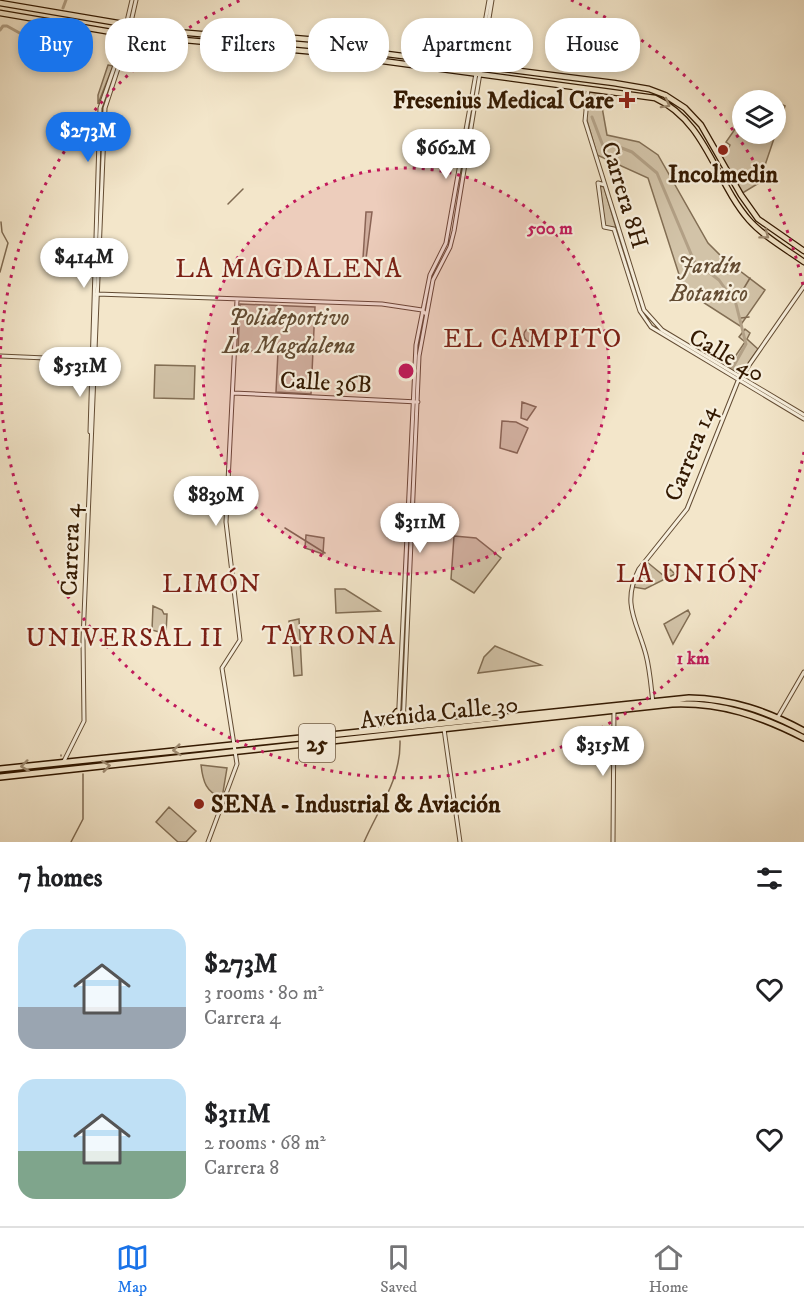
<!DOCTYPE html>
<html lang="en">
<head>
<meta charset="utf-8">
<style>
  :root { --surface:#fff; --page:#f2f2f2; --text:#202124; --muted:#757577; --line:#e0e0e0; --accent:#1a73e8 }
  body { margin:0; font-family:"IM FELL DW Pica",serif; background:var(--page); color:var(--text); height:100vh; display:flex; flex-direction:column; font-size:22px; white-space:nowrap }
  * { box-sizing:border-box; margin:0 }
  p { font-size:20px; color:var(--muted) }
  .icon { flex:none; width:33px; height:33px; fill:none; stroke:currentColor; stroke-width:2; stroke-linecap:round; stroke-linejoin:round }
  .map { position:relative; height:842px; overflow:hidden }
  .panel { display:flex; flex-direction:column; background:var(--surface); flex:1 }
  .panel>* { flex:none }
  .top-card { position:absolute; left:18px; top:18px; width:768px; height:54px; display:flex; gap:12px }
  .buttons { position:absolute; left:732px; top:90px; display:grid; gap:12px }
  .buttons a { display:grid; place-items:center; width:54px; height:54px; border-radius:50%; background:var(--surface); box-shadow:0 3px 9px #0003; font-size:30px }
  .price { position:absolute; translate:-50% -51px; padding:0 14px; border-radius:21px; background:#fff; color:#222; font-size:20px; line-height:39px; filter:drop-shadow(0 2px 3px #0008) }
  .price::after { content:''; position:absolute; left:50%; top:36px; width:18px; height:14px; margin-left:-9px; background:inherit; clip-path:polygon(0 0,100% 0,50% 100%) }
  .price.active { background:var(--accent); color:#fff }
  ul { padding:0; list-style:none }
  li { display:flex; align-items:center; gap:18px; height:150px; padding:0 18px }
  li span { display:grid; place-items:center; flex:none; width:168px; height:120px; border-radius:18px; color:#555 }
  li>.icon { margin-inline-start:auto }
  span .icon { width:72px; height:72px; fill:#fffc; stroke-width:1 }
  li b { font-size:26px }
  h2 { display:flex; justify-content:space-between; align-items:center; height:72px; padding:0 18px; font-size:26px }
  .tag { padding:0 21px; border-radius:24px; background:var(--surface); box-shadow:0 3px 9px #0003; font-size:21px; line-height:54px }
  .tag.active { background:var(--accent); color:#fff }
  .tab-bar { display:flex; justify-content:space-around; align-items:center; height:84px; border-top:2px solid var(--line); background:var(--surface); font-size:16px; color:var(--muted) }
  .tab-bar a { display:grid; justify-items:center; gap:3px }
  .tab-bar .active { color:var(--accent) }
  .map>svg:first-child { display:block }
  .green { fill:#d2c3a8; stroke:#826e54; stroke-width:1.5 }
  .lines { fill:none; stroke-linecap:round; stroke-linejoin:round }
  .stream { stroke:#7f6a51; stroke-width:1.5 }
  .canal { stroke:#b2a086; stroke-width:3 }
  .tertiary-casing { stroke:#634c33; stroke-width:5 }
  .primary-casing { stroke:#331901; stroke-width:7 }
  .trunk-casing { stroke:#331901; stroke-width:8 }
  .tertiary { stroke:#f7efdd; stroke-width:3 }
  .primary { stroke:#f3e6ca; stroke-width:4.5 }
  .trunk { stroke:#f3e6ca; stroke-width:5 }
  .oneway { stroke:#9d8a70 }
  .ring { fill:none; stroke:#c2185b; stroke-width:3; stroke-dasharray:3 6 }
  .poi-dot { fill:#8f2418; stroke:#f7efdd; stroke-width:2 }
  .labels { text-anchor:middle; stroke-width:4.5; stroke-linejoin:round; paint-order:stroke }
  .shield { fill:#f7efdd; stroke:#6e5943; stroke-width:1.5 }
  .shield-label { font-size:22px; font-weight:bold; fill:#331901 }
  .poi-label { font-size:24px; font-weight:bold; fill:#331901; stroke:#f7efdd; text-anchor:end }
  .street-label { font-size:24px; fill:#331901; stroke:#f7efdd }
  .park-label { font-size:24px; font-style:italic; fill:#634c33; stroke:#f7efdd }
  .neighbourhood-label { font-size:26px; letter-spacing:1.5px; fill:#7a1f14; stroke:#f7efdd }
  .centre { fill:#c2185b; stroke:#f7efdd; stroke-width:3 }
  .ring-label { font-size:18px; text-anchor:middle; font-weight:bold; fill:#c2185b; stroke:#f7efdd; stroke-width:4.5; stroke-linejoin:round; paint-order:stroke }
</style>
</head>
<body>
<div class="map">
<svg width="804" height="842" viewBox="0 0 804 842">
  <rect width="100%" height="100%" fill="#f3e6ca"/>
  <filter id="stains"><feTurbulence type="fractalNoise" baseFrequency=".00333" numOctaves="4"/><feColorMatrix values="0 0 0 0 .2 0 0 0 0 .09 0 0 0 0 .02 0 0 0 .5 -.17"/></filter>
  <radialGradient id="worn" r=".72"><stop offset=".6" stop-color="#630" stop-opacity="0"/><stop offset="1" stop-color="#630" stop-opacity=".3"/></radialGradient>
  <path class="green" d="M 108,65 L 113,66 L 98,104 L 98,95 Z
    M 589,92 L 603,94 L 602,107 L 607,135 L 639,142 L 658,155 L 708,243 L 723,258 L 765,290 L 740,326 L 684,290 L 648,178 L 597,155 L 586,117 Z
    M 776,102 L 785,106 L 759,183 L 741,194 L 721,155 L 727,152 L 730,145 L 726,142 L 742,119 L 742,134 L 776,134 Z
    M 600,186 L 604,187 L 625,258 L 615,229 L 605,226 Z
    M 366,212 L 372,212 L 366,259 L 363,258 Z
    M 240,304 L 315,307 L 311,394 L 276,392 L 278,352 L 238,350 Z
    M524 335a7 7 0 1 1 14 0a7 7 0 1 1-14 0Z
    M 745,329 L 750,333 L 747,339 L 758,349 L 740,375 L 728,367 L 745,342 L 739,337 Z
    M 155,365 L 195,366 L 194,399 L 154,398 Z
    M 522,402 L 536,407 L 527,420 L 521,418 Z
    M 502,421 L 516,422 L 528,428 L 517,453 L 500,448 Z
    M 306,535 L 324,538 L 323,554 L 305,548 Z
    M 454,536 L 476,538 L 501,558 L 474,593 L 451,579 Z
    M 647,562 L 664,576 L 670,569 L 675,574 L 645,589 L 633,587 Z
    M 335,589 L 345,589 L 380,611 L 336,613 Z
    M 153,606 L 162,610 L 164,614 L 167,614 L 166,634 L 152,630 Z
    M 688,610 L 690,614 L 673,644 L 664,624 Z
    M 299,619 L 302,675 L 294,676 L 289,621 Z
    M 495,646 L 541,665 L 478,673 L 484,657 Z
    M 201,765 L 227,768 L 222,798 C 206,792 203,782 201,765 Z
    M 169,807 L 196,831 L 186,842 L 178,842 L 156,822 Z"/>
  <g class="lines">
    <path class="stream" d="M 228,204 L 243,189
      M 0,272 L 8,243 L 2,232 L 1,222
      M 735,303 L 750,278
      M 741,318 L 749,317
      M 228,501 L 248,506
      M 285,528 L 325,553
      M 61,755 L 61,756
      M 71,842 L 83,819 L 83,774
      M 364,842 C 379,808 401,779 400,741"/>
    <path class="canal" d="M 63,8 L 66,0
      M 0,30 L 3,26 L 7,26 L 34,41 L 60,25
      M 592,117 L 603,146 L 619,147 L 632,152 L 657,173 L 694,261 L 719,280 L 736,304 L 746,344 L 732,369"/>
    <defs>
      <path id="tertiary" d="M 588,89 L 585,121 L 644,310 L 662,330 L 804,415
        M 605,185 L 598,183 L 604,227 L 614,229 L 640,311 L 651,327 L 804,419
        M 97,294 L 382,304 L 422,310 L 426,314
        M 0,356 L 91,360
        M 233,393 L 418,402
        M 90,432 L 100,108 L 120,51 L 132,0
        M 653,703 C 651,687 650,670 646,655 C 637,621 621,604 639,569 L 687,509 L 738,381 L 804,286
        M 778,717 L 804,672
        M 398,727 L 416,345 L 430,275 L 446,243 L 489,0
        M 403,727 L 419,356 L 433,280 L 450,247 L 454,231 L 492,0
        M 444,729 L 460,842
        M 63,763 L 84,721 L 83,640 L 105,108 L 126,44 L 136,0
        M 208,842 L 237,764 L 222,668 L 240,640 L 226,522 L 237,300
        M 613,842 L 614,709"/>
      <path id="primary" d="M 0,3 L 165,31 L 224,36 L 249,34 L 329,41 L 356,50 L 614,83 L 649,89 L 665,95 L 685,108 L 701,125 L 741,195 L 758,219 L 804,251
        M 0,13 L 129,35 L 316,52 L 655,98 C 706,121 715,181 749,220 C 764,237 786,249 804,262"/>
      <path id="trunk" d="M 386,727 L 397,712
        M 0,769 L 689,698 C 732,699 767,711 804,731
        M 0,777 L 672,704 C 721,702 761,716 804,738"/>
    </defs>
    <use href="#tertiary" class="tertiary-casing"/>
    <use href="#primary" class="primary-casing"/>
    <use href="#trunk" class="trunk-casing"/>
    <use href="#tertiary" class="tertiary"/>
    <use href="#primary" class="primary"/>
    <use href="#trunk" class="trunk"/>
  </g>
  <defs><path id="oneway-chevron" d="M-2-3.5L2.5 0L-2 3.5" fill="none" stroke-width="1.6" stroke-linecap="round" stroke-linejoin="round" transform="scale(1.5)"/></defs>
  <g class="oneway">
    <use href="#oneway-chevron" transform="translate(666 104) rotate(29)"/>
    <use href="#oneway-chevron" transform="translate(765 235) rotate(37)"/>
    <use href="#oneway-chevron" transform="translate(177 750) rotate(174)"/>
    <use href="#oneway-chevron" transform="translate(25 766) rotate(173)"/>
    <use href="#oneway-chevron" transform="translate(106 766) rotate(-8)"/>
  </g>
  <circle cx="406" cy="371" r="203" fill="#c2185b" fill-opacity=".12"/>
  <g class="ring">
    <circle cx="406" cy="371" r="203"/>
    <path d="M804 452A406 406 0 0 1 0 375M0 367A406 406 0 0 1 241 0M571 0A406 406 0 0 1 804 290"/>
  </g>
  <g class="poi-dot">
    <path d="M624 91h6v6h6v6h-6v6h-6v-6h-6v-6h6z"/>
    <circle cx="723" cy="150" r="6"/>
    <circle cx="199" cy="804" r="6"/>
  </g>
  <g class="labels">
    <rect class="shield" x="299" y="724" width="36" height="38" rx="4.5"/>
    <g class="shield-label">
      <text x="317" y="751">25</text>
    </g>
    <g class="poi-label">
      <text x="614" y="108">Fresenius Medical Care</text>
      <text x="723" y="182" text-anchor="middle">Incolmedin</text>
      <text x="211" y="812" text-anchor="start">SENA - Industrial &amp; Aviación</text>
    </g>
    <g class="street-label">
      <text transform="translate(625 195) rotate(73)" y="8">Carrera 8H</text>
      <text transform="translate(727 355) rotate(30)" y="8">Calle 40</text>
      <text transform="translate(326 382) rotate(3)" y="8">Calle 36B</text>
      <text transform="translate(690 453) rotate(-68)" y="8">Carrera 14</text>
      <text transform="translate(70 550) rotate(-88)" y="8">Carrera 4</text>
      <text transform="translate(439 712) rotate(-6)" y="8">Avenida Calle 30</text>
    </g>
    <g class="park-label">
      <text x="709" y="273">Jardín<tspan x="709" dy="28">Botanico</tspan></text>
      <text x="289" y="325">Polideportivo<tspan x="289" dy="28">La Magdalena</tspan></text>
    </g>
    <g class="neighbourhood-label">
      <text x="289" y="277">LA MAGDALENA</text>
      <text x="533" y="347">EL CAMPITO</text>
      <text x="688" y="582">LA UNIÓN</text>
      <text x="212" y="592">LIMÓN</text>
      <text x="329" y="644">TAYRONA</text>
      <text x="125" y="646">UNIVERSAL II</text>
    </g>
  </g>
  <circle cx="406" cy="371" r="9" class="centre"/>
  <g class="ring-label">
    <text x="550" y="234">500 m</text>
    <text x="693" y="664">1 km</text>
  </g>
  <rect width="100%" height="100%" filter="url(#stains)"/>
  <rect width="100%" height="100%" fill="url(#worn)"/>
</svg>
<div class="buttons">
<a><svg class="icon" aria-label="layers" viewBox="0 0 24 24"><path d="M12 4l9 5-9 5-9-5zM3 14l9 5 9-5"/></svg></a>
</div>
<b class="price active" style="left:88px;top:163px">$273M</b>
<b class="price" style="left:446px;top:180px">$662M</b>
<b class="price" style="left:84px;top:289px">$414M</b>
<b class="price" style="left:80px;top:398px">$531M</b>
<b class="price" style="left:216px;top:527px">$839M</b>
<b class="price" style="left:420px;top:554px">$311M</b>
<b class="price" style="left:603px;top:777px">$315M</b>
<div class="top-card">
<a class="tag active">Buy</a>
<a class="tag">Rent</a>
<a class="tag">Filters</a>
<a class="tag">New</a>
<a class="tag">Apartment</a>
<a class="tag">House</a>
</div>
</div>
<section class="panel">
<h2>7 homes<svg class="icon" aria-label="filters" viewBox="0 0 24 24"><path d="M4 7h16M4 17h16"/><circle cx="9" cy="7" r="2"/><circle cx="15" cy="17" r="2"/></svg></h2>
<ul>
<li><span style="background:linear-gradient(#bfe0f5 65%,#9aa5b1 0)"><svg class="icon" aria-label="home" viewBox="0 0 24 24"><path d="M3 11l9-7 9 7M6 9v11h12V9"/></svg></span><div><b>$273M</b><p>3 rooms · 80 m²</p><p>Carrera 4</p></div><svg class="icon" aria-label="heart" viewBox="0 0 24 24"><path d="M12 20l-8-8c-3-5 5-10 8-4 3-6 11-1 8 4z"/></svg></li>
<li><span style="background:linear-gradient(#bfe0f5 60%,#7fa58c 0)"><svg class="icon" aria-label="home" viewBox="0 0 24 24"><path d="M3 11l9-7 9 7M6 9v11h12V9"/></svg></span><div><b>$311M</b><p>2 rooms · 68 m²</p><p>Carrera 8</p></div><svg class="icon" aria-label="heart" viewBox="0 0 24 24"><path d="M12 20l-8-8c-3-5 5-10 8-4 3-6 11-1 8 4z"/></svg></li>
</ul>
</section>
<nav class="tab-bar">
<a class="active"><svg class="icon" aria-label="map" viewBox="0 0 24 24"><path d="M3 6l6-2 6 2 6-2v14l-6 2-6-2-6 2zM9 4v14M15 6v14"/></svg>Map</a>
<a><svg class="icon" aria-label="saved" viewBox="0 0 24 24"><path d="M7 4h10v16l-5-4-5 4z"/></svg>Saved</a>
<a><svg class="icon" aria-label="home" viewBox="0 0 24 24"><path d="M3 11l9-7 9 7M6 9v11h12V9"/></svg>Home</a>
</nav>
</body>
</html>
